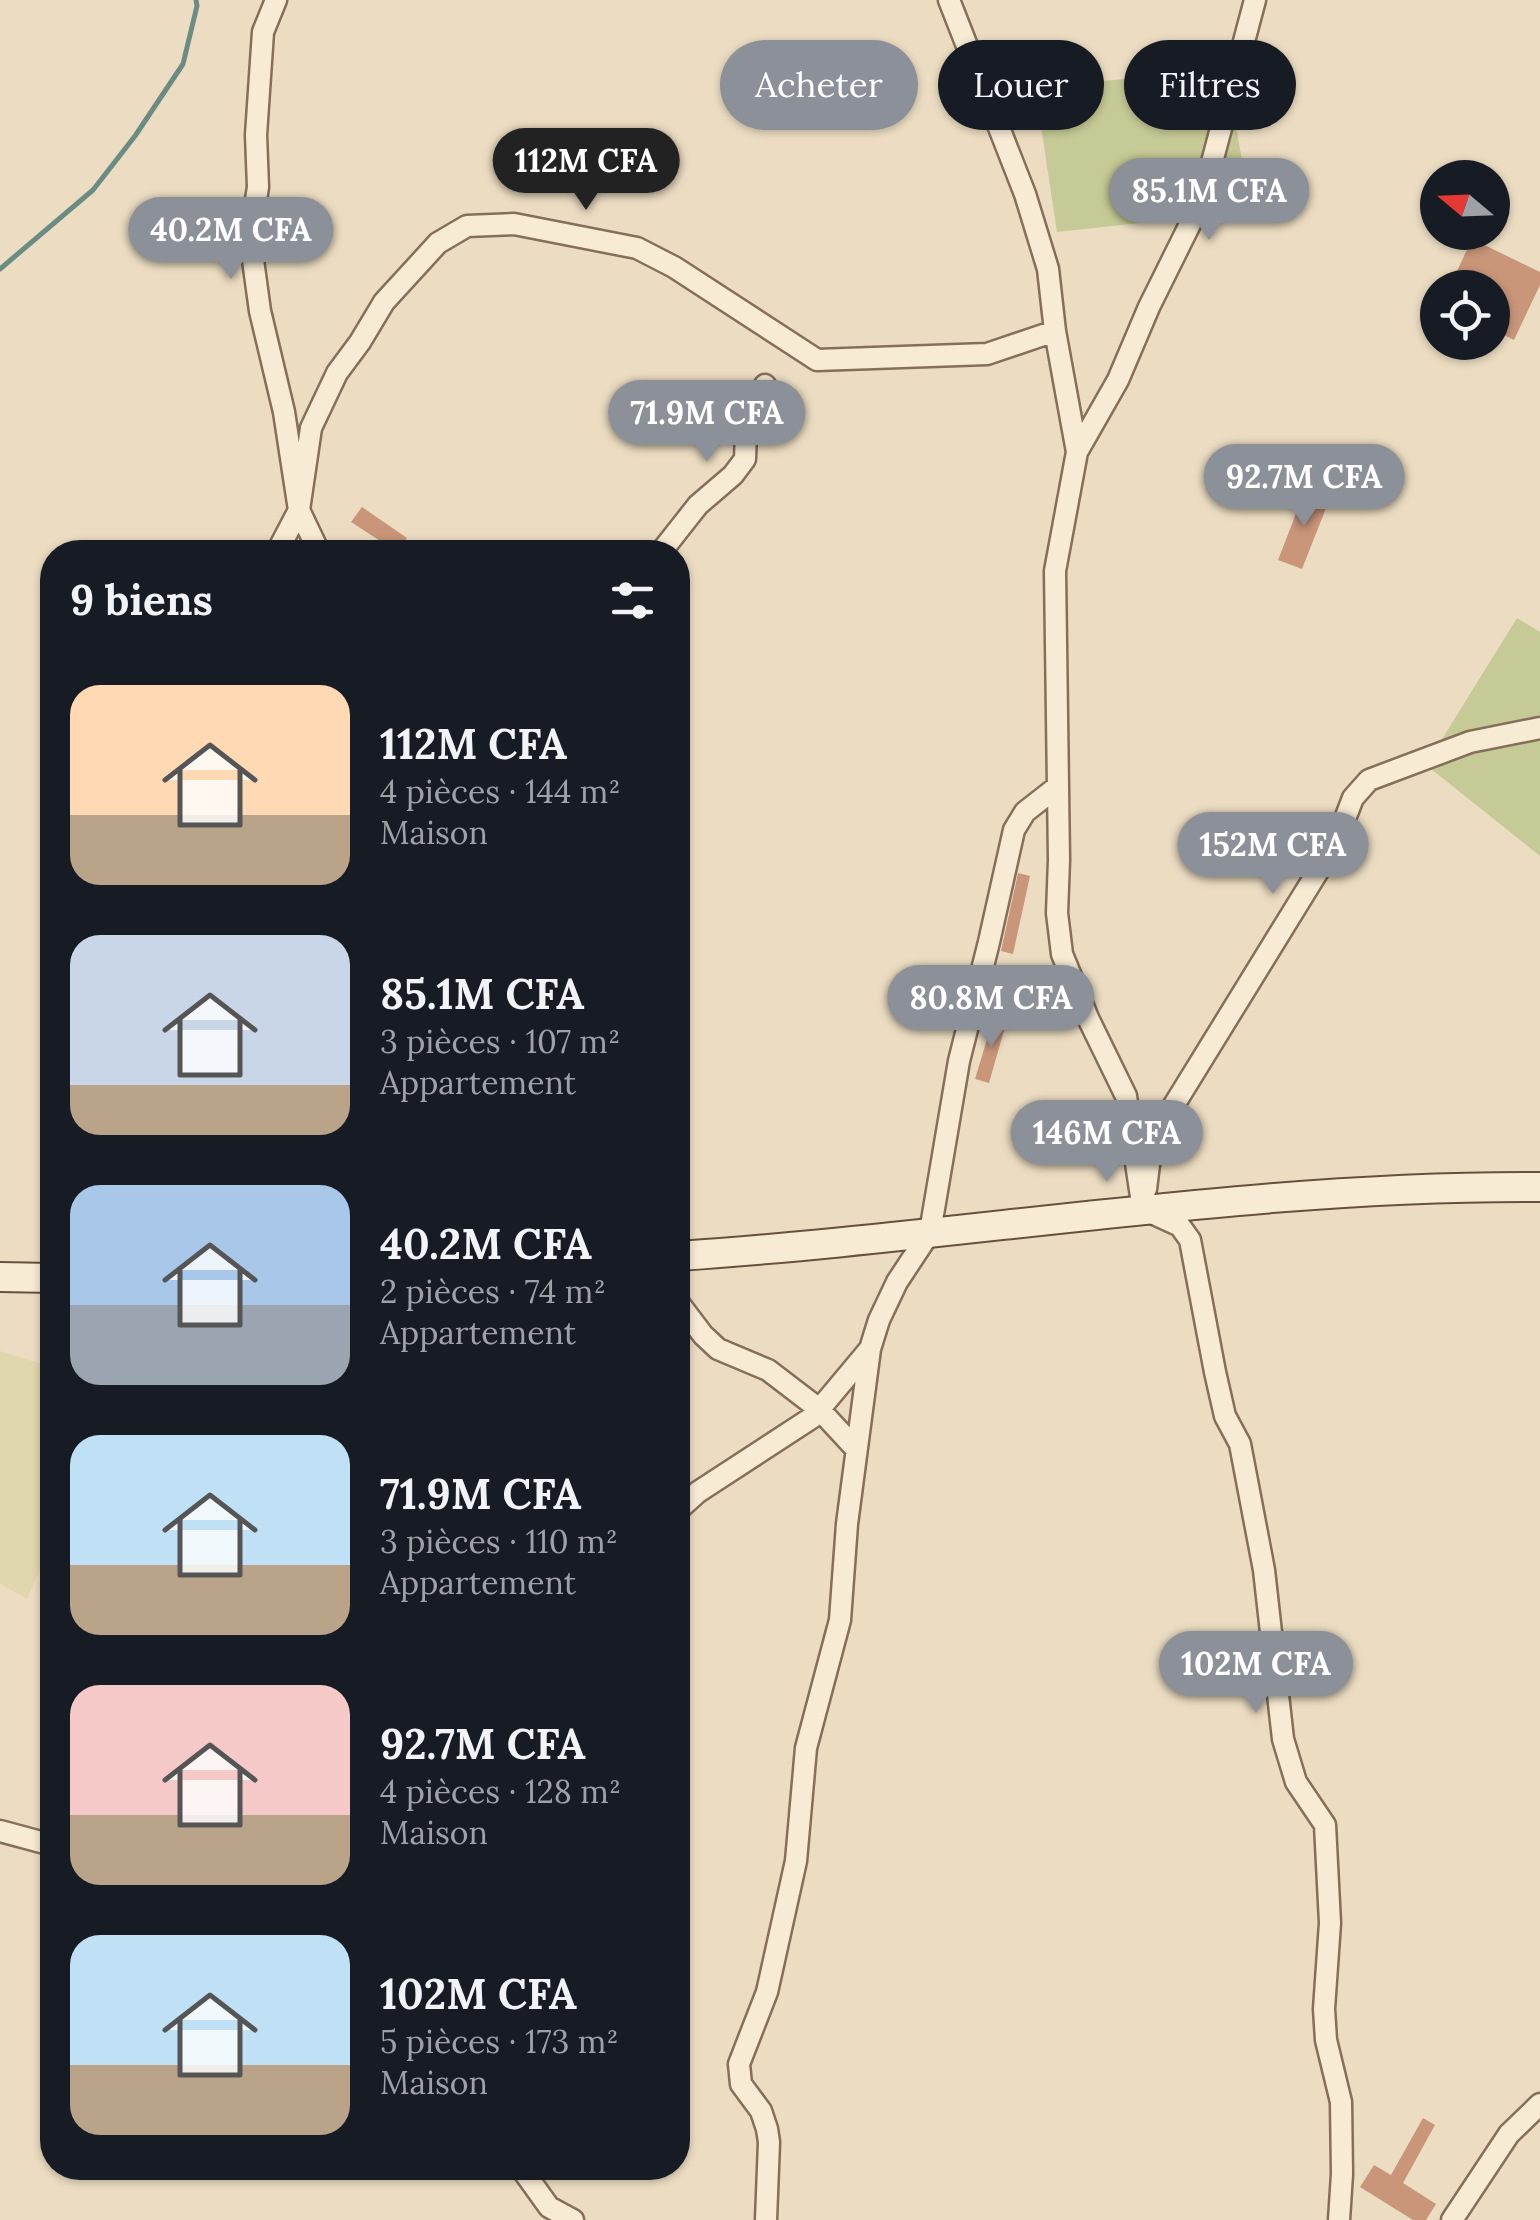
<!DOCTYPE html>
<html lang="fr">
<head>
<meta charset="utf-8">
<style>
  :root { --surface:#171b24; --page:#242831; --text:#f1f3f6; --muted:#9ea1a6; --accent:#8c9099 }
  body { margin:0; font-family:Lora,serif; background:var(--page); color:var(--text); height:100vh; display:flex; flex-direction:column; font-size:38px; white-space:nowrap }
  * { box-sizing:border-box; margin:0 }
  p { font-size:32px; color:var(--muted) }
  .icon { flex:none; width:55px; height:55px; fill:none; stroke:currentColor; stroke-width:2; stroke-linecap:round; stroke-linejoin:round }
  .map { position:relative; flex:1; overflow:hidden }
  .sheet { position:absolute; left:40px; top:540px; width:650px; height:1640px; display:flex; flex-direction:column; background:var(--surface); border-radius:40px; box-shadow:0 2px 8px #0004 }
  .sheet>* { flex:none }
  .top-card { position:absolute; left:720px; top:40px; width:670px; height:90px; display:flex; gap:20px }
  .needle { width:65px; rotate:289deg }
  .buttons { position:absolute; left:1420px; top:160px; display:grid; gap:20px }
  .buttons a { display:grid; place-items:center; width:90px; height:90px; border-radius:50%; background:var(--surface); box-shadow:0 2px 8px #0004; font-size:50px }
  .price { position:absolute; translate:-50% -85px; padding:0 22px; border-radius:35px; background:var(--accent); color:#fff; font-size:32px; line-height:65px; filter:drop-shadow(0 2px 5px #0008) }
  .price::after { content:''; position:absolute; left:50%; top:60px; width:30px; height:22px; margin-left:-15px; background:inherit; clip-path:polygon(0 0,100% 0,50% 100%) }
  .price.on { background:#222; color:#fff }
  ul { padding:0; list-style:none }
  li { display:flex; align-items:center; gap:30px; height:250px; padding:0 30px }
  li span { display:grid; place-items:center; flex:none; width:280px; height:200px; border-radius:30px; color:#555 }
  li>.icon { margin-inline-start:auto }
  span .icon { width:120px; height:120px; fill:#fffc; stroke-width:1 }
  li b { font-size:42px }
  h2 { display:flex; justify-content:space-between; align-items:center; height:120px; padding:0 30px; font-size:42px }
  .tag { padding:0 35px; border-radius:45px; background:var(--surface); box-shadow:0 2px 8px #0004; font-size:35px; line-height:90px }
  .tag.on { background:var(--accent); color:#fff }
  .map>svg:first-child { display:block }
  .farmland { fill:#e1d7af }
  .green { fill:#c6ca96 }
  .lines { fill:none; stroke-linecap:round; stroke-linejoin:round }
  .stream { stroke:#6b8c83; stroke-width:5 }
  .building { fill:#c99679 }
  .street-casing { stroke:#856f5a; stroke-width:25 }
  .secondary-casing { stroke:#67503d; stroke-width:32 }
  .street { stroke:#f7ebd4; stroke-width:20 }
  .secondary { stroke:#f7ebd4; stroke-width:28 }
</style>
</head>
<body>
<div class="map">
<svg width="1540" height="2220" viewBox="0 0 1540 2220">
  <rect width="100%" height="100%" fill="#ecddc2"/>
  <path class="farmland" d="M 0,1351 L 52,1367 L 52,1541 L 27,1599 L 0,1584 Z"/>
  <path class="green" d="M 1226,70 L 1251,211 L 1057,232 L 1035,87 Z
    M 1517,618 L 1540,632 L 1540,856 L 1426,765 Z"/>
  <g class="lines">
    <path class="stream" d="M 0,269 L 93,190 L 135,136 L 183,64 L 197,6 L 196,0"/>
  </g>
  <path class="building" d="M 1472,239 L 1540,272 L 1540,285 L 1514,340 L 1492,329 L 1492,288 L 1449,288 Z
    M 1306,488 L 1330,498 L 1302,569 L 1278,560 Z
    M 362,507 L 407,538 L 397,552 L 351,522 Z
    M 1018,873 L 1030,876 L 1013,954 L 1001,951 Z
    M 994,1016 L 1007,1020 L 989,1083 L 975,1079 Z
    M 1079,1108 L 1104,1112 L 1097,1152 L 1045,1146 L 1052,1111 L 1078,1115 Z
    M 1423,2118 L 1435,2125 L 1403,2183 L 1436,2204 L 1426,2220 L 1413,2220 L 1360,2187 L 1374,2165 L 1391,2175 Z"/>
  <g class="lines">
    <defs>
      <path id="street" d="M 276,0 L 263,32 L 256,135 L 258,187 L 250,238 L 260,311 L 284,412 L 299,510 L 319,552
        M 949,0 L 1025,194 L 1048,269 L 1055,331 L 1077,452 L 1055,571 L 1059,860 L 1057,913 L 1062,954 L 1088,1018 L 1126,1096 L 1143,1210
        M 1077,452 L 1118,380 L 1149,307 L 1202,200 L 1255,0
        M 277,552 L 299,510 L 311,428 L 337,373 L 360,342 L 384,302 L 438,243 L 467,226 L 514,224 L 637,248 L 674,267 L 817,360 L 987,354 L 1055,331
        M 661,552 L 698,505 L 733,475 L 745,459 L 746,432 L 765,385
        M 1146,1189 L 1149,1164 L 1166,1118 L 1320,868 L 1343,824 L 1353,798 L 1369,780 L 1470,742 L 1540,728
        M 1145,1210 L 1180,1226 L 1190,1240 L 1215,1372 L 1225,1416 L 1240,1444 L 1264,1570 L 1283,1739 L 1296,1782 L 1325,1825 L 1330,1923 L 1324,2009 L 1326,2040 L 1341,2102 L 1342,2174 L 1339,2220
        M 678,1302 L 703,1335 L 718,1349 L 768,1370 L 819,1409 L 856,1449
        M 678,1510 L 698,1492 L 813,1417 L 869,1350
        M 0,1831 L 52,1845
        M 521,2168 L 549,2207 L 573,2220
        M 766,2220 L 769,2142 L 767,2129 L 761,2111 L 741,2084 L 739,2064 L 767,1992 L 796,1861 L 806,1748 L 840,1620 L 847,1524 L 870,1349 L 879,1320 L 897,1282 L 930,1232 L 959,1061 L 989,942 L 1014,830 L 1025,812 L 1057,787
        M 1452,2220 L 1509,2134 L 1540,2104"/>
      <path id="secondary" d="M 678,1256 C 965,1237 1251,1185 1540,1187
        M 0,1277 L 52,1278"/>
    </defs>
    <use href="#street" class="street-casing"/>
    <use href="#secondary" class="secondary-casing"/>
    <use href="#street" class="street"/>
    <use href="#secondary" class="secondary"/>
  </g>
</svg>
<div class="buttons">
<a><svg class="needle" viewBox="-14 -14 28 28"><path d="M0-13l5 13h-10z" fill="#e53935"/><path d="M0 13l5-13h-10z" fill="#9ea1a6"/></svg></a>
<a><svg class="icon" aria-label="locate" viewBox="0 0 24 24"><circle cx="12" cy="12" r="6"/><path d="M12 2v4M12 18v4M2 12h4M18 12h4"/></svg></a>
</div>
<b class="price on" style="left:586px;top:213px">112M CFA</b>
<b class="price" style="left:1209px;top:243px">85.1M CFA</b>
<b class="price" style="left:231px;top:282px">40.2M CFA</b>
<b class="price" style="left:707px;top:465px">71.9M CFA</b>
<b class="price" style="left:1304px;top:529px">92.7M CFA</b>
<b class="price" style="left:1273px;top:897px">152M CFA</b>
<b class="price" style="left:991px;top:1050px">80.8M CFA</b>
<b class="price" style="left:1107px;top:1185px">146M CFA</b>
<b class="price" style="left:1256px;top:1716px">102M CFA</b>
<div class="top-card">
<a class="tag on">Acheter</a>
<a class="tag">Louer</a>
<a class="tag">Filtres</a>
</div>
<section class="sheet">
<h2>9 biens<svg class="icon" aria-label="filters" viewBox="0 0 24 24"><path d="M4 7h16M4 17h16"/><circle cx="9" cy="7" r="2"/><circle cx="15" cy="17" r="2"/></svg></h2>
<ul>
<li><span style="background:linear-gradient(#ffd9b3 65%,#b9a48a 0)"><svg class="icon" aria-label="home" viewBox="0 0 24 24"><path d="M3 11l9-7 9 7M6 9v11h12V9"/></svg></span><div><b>112M CFA</b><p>4 pièces · 144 m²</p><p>Maison</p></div></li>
<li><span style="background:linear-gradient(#c9d6e8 75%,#b9a48a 0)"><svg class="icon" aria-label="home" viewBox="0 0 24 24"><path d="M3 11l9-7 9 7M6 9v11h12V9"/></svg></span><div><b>85.1M CFA</b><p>3 pièces · 107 m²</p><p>Appartement</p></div></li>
<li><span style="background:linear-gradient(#a9c7e8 60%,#9aa5b1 0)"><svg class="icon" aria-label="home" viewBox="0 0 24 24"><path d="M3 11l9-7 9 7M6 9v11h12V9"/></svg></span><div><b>40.2M CFA</b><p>2 pièces · 74 m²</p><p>Appartement</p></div></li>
<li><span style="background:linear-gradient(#bfe0f5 65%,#b9a48a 0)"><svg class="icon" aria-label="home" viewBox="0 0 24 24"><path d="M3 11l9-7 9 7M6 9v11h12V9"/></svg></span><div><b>71.9M CFA</b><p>3 pièces · 110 m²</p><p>Appartement</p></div></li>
<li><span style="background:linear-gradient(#f6c9c9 65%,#b9a48a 0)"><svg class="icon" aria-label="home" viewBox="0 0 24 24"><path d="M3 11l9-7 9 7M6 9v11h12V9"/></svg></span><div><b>92.7M CFA</b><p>4 pièces · 128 m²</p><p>Maison</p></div></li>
<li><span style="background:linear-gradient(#bfe0f5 65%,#b9a48a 0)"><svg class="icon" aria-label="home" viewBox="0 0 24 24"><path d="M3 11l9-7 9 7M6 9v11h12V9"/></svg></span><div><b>102M CFA</b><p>5 pièces · 173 m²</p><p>Maison</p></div></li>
</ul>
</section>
</div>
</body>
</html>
